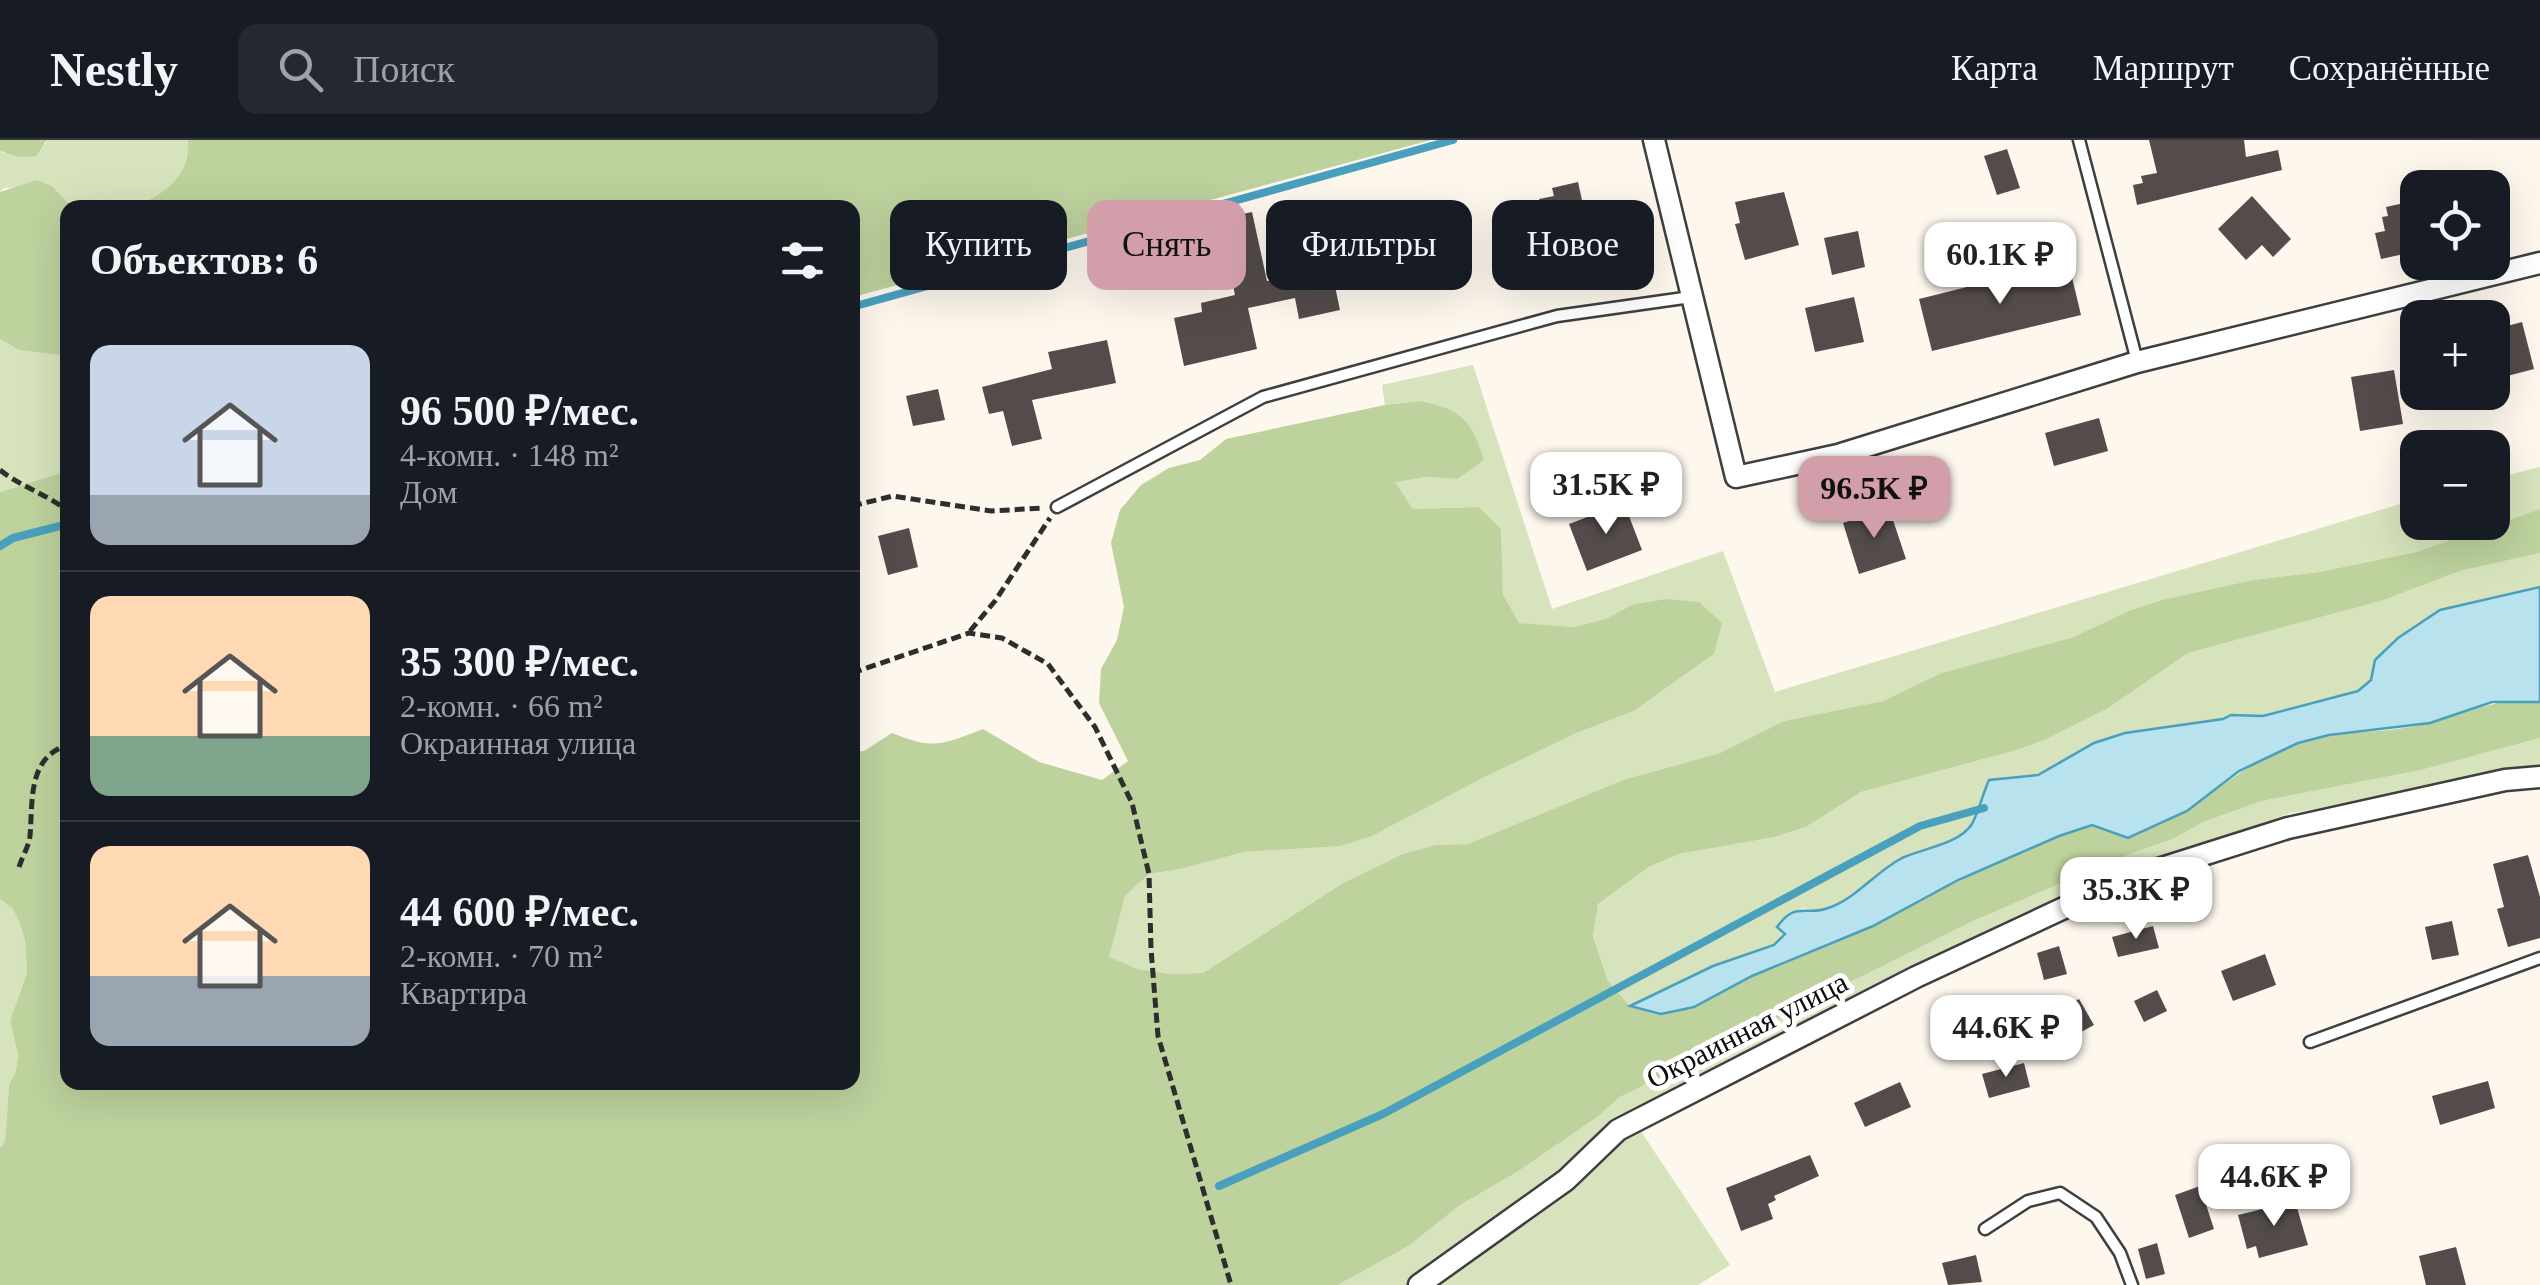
<!DOCTYPE html>
<html lang="ru">
<head>
<meta charset="utf-8">
<style>
  :root { --surface:#171b24; --page:#242831; --text:#f1f3f6; --muted:#9ea1a6; --line:#363941; --accent:#d29eaa }
  body { margin:0; font-family:Georgia,serif; background:var(--page); color:var(--text); height:100vh; display:flex; flex-direction:column; font-size:38px; white-space:nowrap }
  * { box-sizing:border-box; margin:0 }
  p { font-size:32px; color:var(--muted) }
  .icon { flex:none; width:55px; height:55px; fill:none; stroke:currentColor; stroke-width:2; stroke-linecap:round; stroke-linejoin:round }
  .map { position:relative; flex:1; overflow:hidden }
  .sheet { position:absolute; left:60px; top:60px; width:800px; height:890px; display:flex; flex-direction:column; background:var(--surface); border-radius:20px; box-shadow:0 10px 40px #0002 }
  .sheet>* { flex:none }
  .guide { position:absolute; left:890px; top:60px; width:950px; height:90px; display:flex; gap:20px }
  .buttons { position:absolute; left:2400px; top:30px; display:grid; gap:20px }
  .buttons a { display:grid; place-items:center; width:110px; height:110px; border-radius:20px; background:var(--surface); box-shadow:0 10px 40px #0002; font-size:50px }
  .price { position:absolute; translate:-50% -85px; padding:0 22px; border-radius:20px; background:#fff; color:#222; font-size:32px; line-height:65px; filter:drop-shadow(0 2px 5px #0008) }
  .price::after { content:''; position:absolute; left:50%; top:60px; width:30px; height:22px; margin-left:-15px; background:inherit; clip-path:polygon(0 0,100% 0,50% 100%) }
  .price.on { background:var(--accent); color:#111 }
  ul { padding:0; list-style:none }
  li { display:flex; align-items:center; gap:30px; height:250px; padding:0 30px }
  li+li { border-top:2px solid var(--line) }
  li span { display:grid; place-items:center; flex:none; width:280px; height:200px; border-radius:20px; color:#555 }
  li>.icon { margin-inline-start:auto }
  span .icon { width:120px; height:120px; fill:#fffc; stroke-width:1 }
  li b { font-size:42px }
  h2 { display:flex; justify-content:space-between; align-items:center; height:120px; padding:0 30px; font-size:42px }
  .pill { padding:0 35px; border-radius:20px; background:var(--surface); box-shadow:0 10px 40px #0002; font-size:35px; line-height:90px }
  .pill.on { background:var(--accent); color:#111 }
  header { display:flex; align-items:center; gap:60px; box-sizing:border-box; height:140px; padding:0 50px; background:var(--surface); border-bottom:2px solid var(--line) }
  header strong { font-size:48px }
  nav { display:flex; gap:55px; margin-inline-start:auto; font-size:35px }
  .search { width:700px; height:90px; background:var(--page); display:flex; align-items:center; gap:25px; box-sizing:border-box; padding:0 35px; border-radius:20px; color:var(--muted); font-size:38px }
  .map>svg:first-child { display:block }
  .green { fill:#d6e3bc }
  .forest { fill:#bdd29d }
  .water { fill:#b8e2ee; stroke:#49a0bc; stroke-width:2.5 }
  .lines { fill:none; stroke-linecap:round; stroke-linejoin:round }
  .stream { stroke:#49a0bc; stroke-width:8 }
  .building { fill:#534c4a }
  .lane-casing { stroke:#3f3f3f; stroke-width:15 }
  .street-casing { stroke:#3f3f3f; stroke-width:25 }
  .path { stroke:#2e2e2e; stroke-width:5; stroke-dasharray:10 5; stroke-linecap:butt }
  .lane { stroke:#fff; stroke-width:10 }
  .street { stroke:#fff; stroke-width:20 }
  .labels { text-anchor:middle; stroke-width:10; stroke-linejoin:round; paint-order:stroke }
  .street-label { font-size:30px; fill:#0c0c0c; stroke:#fff }
</style>
</head>
<body>
<header>
<strong>Nestly</strong>
<div class="search"><svg class="icon" aria-label="search" viewBox="0 0 24 24"><circle cx="10" cy="10" r="6"/><path d="M15 15l6 6"/></svg>Поиск</div>
<nav><a>Карта</a><a>Маршрут</a><a>Сохранённые</a></nav>
</header>
<div class="map">
<svg width="2540" height="1145" viewBox="0 0 2540 1145">
  <rect width="100%" height="100%" fill="#fdf7ee"/>
  <path class="green" d="M 47,0 L 188,0 C 190,32 164,64 130,67 C 111,69 91,67 72,67 L 52,46 L 4,48 L 0,52 L 0,11 L 4,13 L 46,4 Z
    M 0,199 L 19,210 L 68,216 L 67,331 L 0,352 Z
    M 1473,225 L 1552,469 L 1723,411 L 1775,552 L 2417,359 L 2418,382 L 2492,382 L 2493,339 L 2540,327 L 2540,369 L 2416,412 L 2319,432 L 2253,440 L 2162,460 L 2131,470 L 2071,498 L 1913,548 L 1883,561 L 1784,581 L 1720,613 L 1623,640 L 1468,704 L 1435,705 L 1403,714 L 1343,743 L 1203,833 L 1170,834 L 1138,829 L 1108,817 L 1125,756 L 1149,734 L 1181,729 L 1244,712 L 1341,706 L 1372,696 L 1485,637 L 1574,594 L 1634,571 L 1714,514 L 1666,459 L 1634,464 L 1605,479 L 1574,487 L 1519,483 L 1503,454 L 1501,389 L 1479,367 L 1413,369 L 1394,341 L 1425,337 L 1458,339 L 1419,261 L 1385,265 L 1382,245 Z
    M 2540,413 L 2540,447 L 2440,470 L 2358,551 L 2263,576 L 2231,575 L 2223,579 L 2094,603 L 2038,635 L 1989,640 L 1971,684 L 1960,696 L 1901,719 L 1834,766 L 1819,771 L 1802,768 L 1774,805 L 1713,826 L 1630,866 L 1608,841 L 1593,796 L 1598,764 L 1649,727 L 1679,714 L 1775,697 L 1806,687 L 1861,652 L 2017,610 L 2049,598 L 2107,569 L 2188,513 L 2384,460 L 2460,431 Z
    M 2540,598 L 2540,633 L 2291,673 L 2121,733 L 1628,972 L 1730,1125 L 1698,1145 L 1338,1145 L 1410,1105 L 1460,1065 L 1517,1032 L 1596,978 L 1620,957 L 1971,782 L 2114,720 L 2175,698 L 2203,682 L 2262,661 L 2421,630 Z
    M 0,759 L 13,769 L 20,784 L 25,800 L 27,833 L 10,881 L 18,914 L 16,931 L 9,945 L 5,1002 L 0,1008 Z"/>
  <path class="forest" d="M 0,0 L 47,0 L 36,16 L 19,17 L 0,11 Z
    M 188,0 L 1431,0 L 853,157 L 852,68 L 133,67 C 165,55 190,36 188,0 Z
    M 37,40 L 52,46 L 72,67 L 68,68 L 67,216 L 19,210 L 0,199 L 0,52 Z
    M 1419,261 C 1461,269 1471,279 1484,320 L 1457,339 L 1425,337 L 1395,342 L 1413,369 L 1479,367 L 1501,389 L 1503,454 L 1519,483 L 1574,487 L 1605,479 L 1634,464 L 1666,459 L 1699,462 L 1722,483 L 1714,514 L 1634,571 L 1574,594 L 1485,637 L 1372,696 L 1341,706 L 1244,712 L 1181,729 L 1149,734 L 1125,756 L 1109,817 L 1138,829 L 1170,834 L 1203,833 L 1343,743 L 1403,714 L 1435,705 L 1468,704 L 1623,640 L 1720,613 L 1784,581 L 1883,561 L 1942,533 L 2071,498 L 2131,470 L 2162,460 L 2253,440 L 2319,432 L 2416,412 L 2540,369 L 2540,413 L 2460,431 L 2384,460 L 2188,513 L 2107,569 L 2049,598 L 2017,610 L 1861,652 L 1806,687 L 1775,697 L 1679,714 L 1649,727 L 1598,764 L 1593,796 L 1608,841 L 1630,866 L 1661,874 L 1694,867 L 1752,836 L 1873,786 L 1958,740 L 2059,696 L 2092,685 L 2128,698 C 2148,689 2172,681 2190,668 C 2226,644 2251,621 2294,605 C 2337,589 2384,595 2429,583 C 2467,573 2499,556 2540,562 L 2540,598 L 2421,630 L 2262,661 L 2203,682 L 2175,698 L 2114,720 L 1971,782 L 1620,957 L 1596,978 L 1517,1032 L 1460,1065 L 1410,1105 L 1338,1145 L 0,1145 L 0,1008 L 5,1002 L 9,945 L 16,931 L 18,914 L 10,881 L 27,833 L 25,800 L 20,784 L 13,769 L 0,759 L 0,352 L 67,331 L 68,779 L 64,794 L 68,802 L 68,942 L 852,942 L 853,612 L 864,611 L 892,593 C 934,610 941,605 983,589 L 1039,622 L 1102,640 L 1128,621 L 1099,563 L 1101,529 L 1117,500 L 1124,467 L 1111,403 L 1120,370 L 1141,345 L 1169,328 L 1200,320 L 1226,299 L 1385,265 Z"/>
  <path class="water" d="M 2540,447 L 2540,562 L 2492,562 L 2430,583 L 2329,595 L 2298,603 L 2239,631 L 2187,671 L 2128,698 L 2092,685 L 2059,696 L 1958,740 L 1873,786 L 1752,836 L 1694,867 L 1661,874 L 1630,866 L 1713,826 L 1774,805 L 1785,794 L 1777,787 C 1797,759 1806,778 1831,767 C 1857,757 1877,731 1902,718 C 1923,708 1958,705 1972,684 C 1979,671 1983,653 1989,640 L 2038,635 L 2094,603 L 2125,593 L 2223,579 L 2231,575 L 2263,576 L 2358,551 L 2371,540 L 2375,520 L 2398,498 L 2440,470 Z"/>
  <g class="lines">
    <path class="stream" d="M 852,167 L 1453,0
      M 0,406 L 13,398 L 68,384
      M 1219,1046 L 1383,974 L 1920,686 L 1984,668"/>
  </g>
  <path class="building" d="M 2149,0 L 2244,0 L 2246,17 L 2278,10 L 2282,30 L 2137,65 L 2133,45 L 2143,43 L 2141,36 L 2157,33 Z
    M 2007,9 L 2020,48 L 1997,55 L 1984,16 Z
    M 1578,42 L 1591,101 L 1566,106 L 1564,96 L 1548,99 L 1539,59 L 1554,56 L 1552,48 Z
    M 1784,52 L 1799,105 L 1745,120 L 1735,84 L 1740,83 L 1735,62 Z
    M 2252,56 L 2291,99 L 2273,117 L 2262,105 L 2246,120 L 2218,89 Z
    M 2418,60 L 2418,111 L 2381,119 L 2375,93 L 2385,91 L 2382,77 L 2388,76 L 2386,67 Z
    M 1341,69 L 1347,95 L 1313,103 L 1307,77 Z
    M 1252,72 L 1267,141 L 1331,127 L 1340,170 L 1299,179 L 1295,158 L 1248,168 L 1257,209 L 1184,226 L 1174,178 L 1202,172 L 1201,163 L 1235,155 L 1219,79 Z
    M 1454,85 L 1465,132 L 1424,141 L 1414,94 Z
    M 1858,91 L 1865,127 L 1832,135 L 1824,98 Z
    M 2059,124 L 2061,132 L 2070,129 L 2081,175 L 1932,211 L 1919,159 Z
    M 1854,157 L 1864,202 L 1815,212 L 1805,168 Z
    M 2522,182 L 2534,229 L 2492,240 L 2492,190 Z
    M 1107,200 L 1116,243 L 1032,260 L 1042,299 L 1012,306 L 1003,271 L 989,274 L 982,247 L 1052,229 L 1048,212 Z
    M 2394,230 L 2403,284 L 2360,291 L 2351,237 Z
    M 938,249 L 945,280 L 913,286 L 906,256 Z
    M 2099,278 L 2108,311 L 2054,326 L 2045,293 Z
    M 1624,363 L 1642,410 L 1587,431 L 1569,384 Z
    M 1889,368 L 1906,419 L 1859,434 L 1843,383 Z
    M 909,388 L 918,427 L 888,435 L 878,396 Z
    M 2528,715 L 2540,757 L 2540,798 L 2508,807 L 2497,769 L 2504,767 L 2493,724 Z
    M 2452,781 L 2459,815 L 2432,820 L 2425,787 Z
    M 2153,786 L 2159,808 L 2118,817 L 2112,797 Z
    M 2059,806 L 2067,834 L 2044,840 L 2037,813 Z
    M 2265,814 L 2276,845 L 2233,861 L 2221,831 Z
    M 2157,850 L 2167,871 L 2144,882 L 2134,861 Z
    M 2079,859 L 2094,885 L 2061,903 L 2046,877 Z
    M 2024,923 L 2030,947 L 1989,958 L 1982,934 Z
    M 2488,941 L 2495,968 L 2440,985 L 2432,956 Z
    M 1900,942 L 1911,967 L 1865,987 L 1854,963 Z
    M 1810,1015 L 1819,1036 L 1774,1056 L 1776,1060 L 1768,1064 L 1773,1079 L 1741,1091 L 1726,1048 Z
    M 2200,1046 L 2214,1089 L 2189,1098 L 2175,1055 Z
    M 2295,1061 L 2308,1105 L 2259,1118 L 2256,1106 L 2247,1109 L 2238,1075 Z
    M 2157,1103 L 2165,1134 L 2146,1139 L 2138,1109 Z
    M 2456,1107 L 2466,1145 L 2426,1145 L 2419,1116 Z
    M 1976,1115 L 1982,1142 L 1948,1145 L 1942,1123 Z"/>
  <g class="lines">
    <defs>
      <path id="lane" d="M 2079,0 L 2137,221
        M 1057,367 L 1263,257 L 1557,176 L 1691,157
        M 2310,902 L 2540,818
        M 1985,1089 L 2028,1061 L 2060,1053 L 2096,1077 L 2120,1113 L 2132,1145"/>
      <path id="street" d="M 1654,0 L 1736,337 L 1838,315 L 2137,222 L 2540,123
        M 1419,1145 L 1566,1040 L 1618,990 L 1916,837 L 2124,740 L 2288,688 L 2505,640 L 2540,637"/>
    </defs>
    <use href="#lane" class="lane-casing"/>
    <use href="#street" class="street-casing"/>
    <path class="path" d="M 0,330 C 20,346 46,354 68,371
      M 852,366 L 893,356 L 991,371 L 1044,368
      M 970,491 L 995,461 L 1050,378
      M 852,533 L 969,493 L 1002,498 L 1048,524 L 1095,587 L 1132,663 L 1149,734 L 1151,809 L 1158,896 L 1231,1145
      M 19,727 C 22,717 29,706 30,696 C 33,662 27,617 68,605"/>
    <use href="#lane" class="lane"/>
    <use href="#street" class="street"/>
  </g>
  <g class="labels">
    <g class="street-label">
      <text transform="translate(1747 890) rotate(-27)" y="10">Окраинная улица</text>
    </g>
  </g>
</svg>
<div class="buttons">
<a><svg class="icon" aria-label="locate" viewBox="0 0 24 24"><circle cx="12" cy="12" r="6"/><path d="M12 2v4M12 18v4M2 12h4M18 12h4"/></svg></a>
<a>+</a>
<a>−</a>
</div>
<b class="price" style="left:2000px;top:167px">60.1K ₽</b>
<b class="price" style="left:1606px;top:397px">31.5K ₽</b>
<b class="price on" style="left:1874px;top:401px">96.5K ₽</b>
<b class="price" style="left:2136px;top:802px">35.3K ₽</b>
<b class="price" style="left:2006px;top:940px">44.6K ₽</b>
<b class="price" style="left:2274px;top:1089px">44.6K ₽</b>
<div class="guide">
<a class="pill">Купить</a>
<a class="pill on">Снять</a>
<a class="pill">Фильтры</a>
<a class="pill">Новое</a>
</div>
<section class="sheet">
<h2>Объектов: 6<svg class="icon" aria-label="filters" viewBox="0 0 24 24"><path d="M4 7h16M4 17h16"/><circle cx="9" cy="7" r="2"/><circle cx="15" cy="17" r="2"/></svg></h2>
<ul>
<li><span style="background:linear-gradient(#c9d6e8 75%,#9aa5b1 0)"><svg class="icon" aria-label="home" viewBox="0 0 24 24"><path d="M3 11l9-7 9 7M6 9v11h12V9"/></svg></span><div><b>96 500 ₽/мес.</b><p>4-комн. · 148 m²</p><p>Дом</p></div></li>
<li><span style="background:linear-gradient(#ffd9b3 70%,#7fa58c 0)"><svg class="icon" aria-label="home" viewBox="0 0 24 24"><path d="M3 11l9-7 9 7M6 9v11h12V9"/></svg></span><div><b>35 300 ₽/мес.</b><p>2-комн. · 66 m²</p><p>Окраинная улица</p></div></li>
<li><span style="background:linear-gradient(#ffd9b3 65%,#9aa5b1 0)"><svg class="icon" aria-label="home" viewBox="0 0 24 24"><path d="M3 11l9-7 9 7M6 9v11h12V9"/></svg></span><div><b>44 600 ₽/мес.</b><p>2-комн. · 70 m²</p><p>Квартира</p></div></li>
</ul>
</section>
</div>
</body>
</html>
